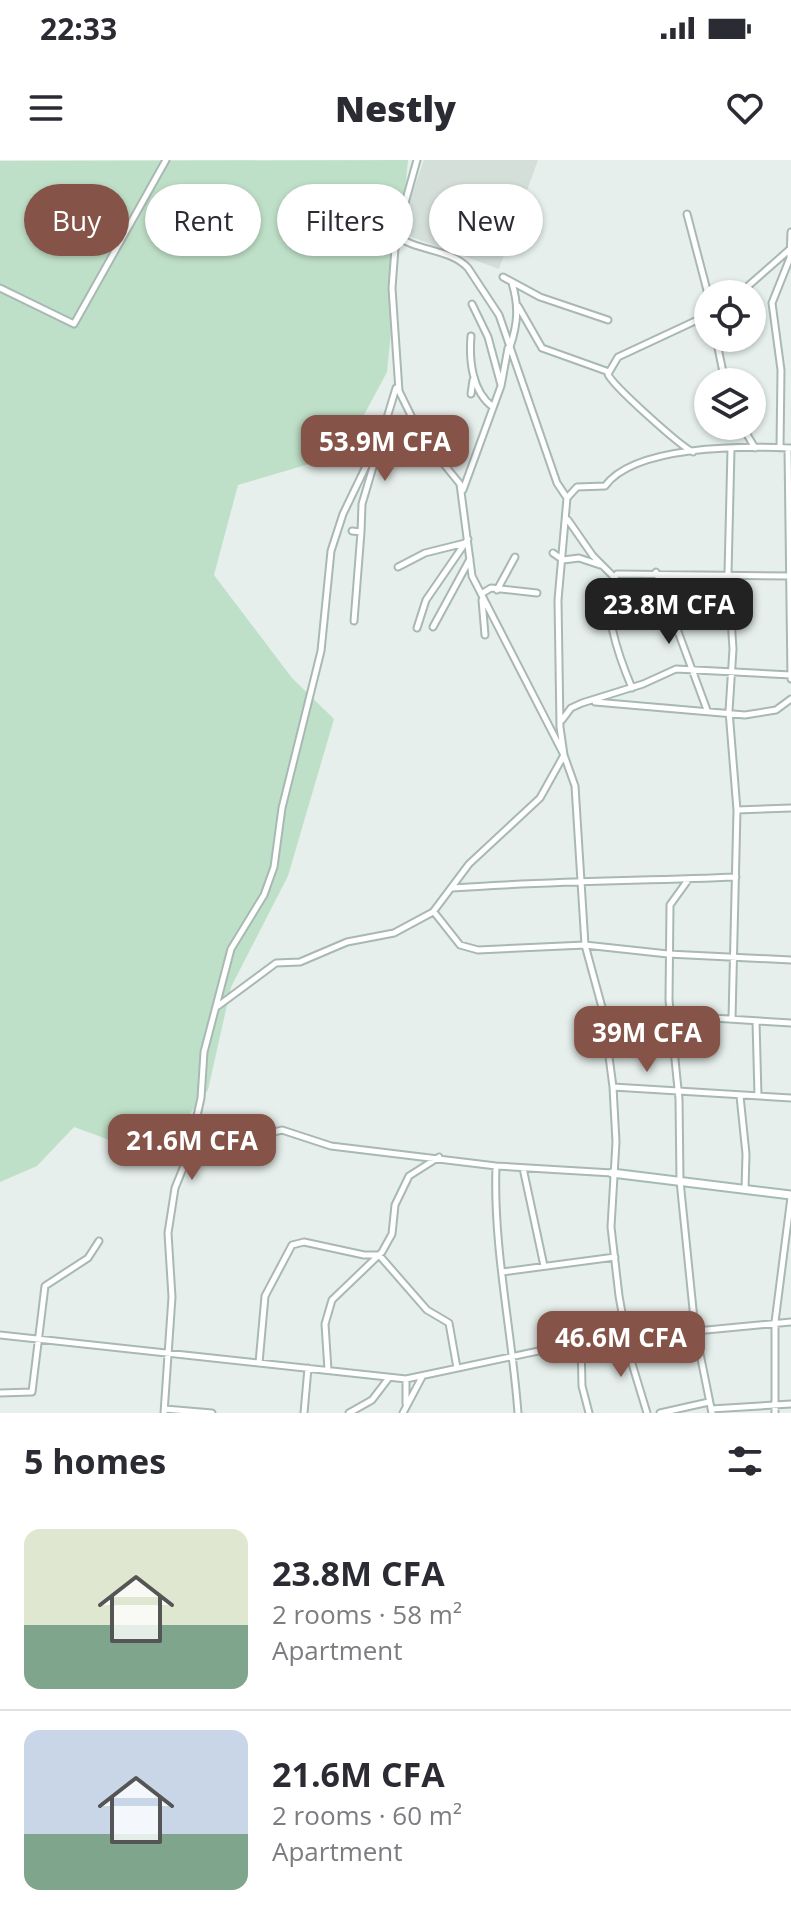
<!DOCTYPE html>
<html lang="en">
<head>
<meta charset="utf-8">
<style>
  :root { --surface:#fff; --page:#f2f2f3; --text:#2b2b33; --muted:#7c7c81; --line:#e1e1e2; --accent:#855347 }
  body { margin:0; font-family:"Open Sans",sans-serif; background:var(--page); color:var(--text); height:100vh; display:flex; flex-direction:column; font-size:30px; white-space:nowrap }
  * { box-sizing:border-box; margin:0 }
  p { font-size:26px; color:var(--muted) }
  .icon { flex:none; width:44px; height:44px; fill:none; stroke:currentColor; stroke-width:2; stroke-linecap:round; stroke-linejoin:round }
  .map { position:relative; height:1253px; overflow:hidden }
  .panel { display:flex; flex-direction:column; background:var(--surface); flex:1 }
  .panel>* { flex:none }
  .top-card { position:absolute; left:24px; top:24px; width:744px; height:72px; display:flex; gap:16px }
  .buttons { position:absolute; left:694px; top:120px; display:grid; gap:16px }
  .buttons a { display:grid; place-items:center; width:72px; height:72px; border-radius:50%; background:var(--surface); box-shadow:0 2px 6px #0004; font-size:40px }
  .price { position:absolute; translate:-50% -68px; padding:0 18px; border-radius:16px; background:var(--accent); color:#fff; font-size:26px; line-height:52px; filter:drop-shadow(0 2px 4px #0008) }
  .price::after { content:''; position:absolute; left:50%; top:48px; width:24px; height:18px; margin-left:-12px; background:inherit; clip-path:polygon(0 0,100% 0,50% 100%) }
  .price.active { background:#222; color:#fff }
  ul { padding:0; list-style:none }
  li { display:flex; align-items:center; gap:24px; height:200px; padding:0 24px }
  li+li { border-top:2px solid var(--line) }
  li span { display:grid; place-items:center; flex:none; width:224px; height:160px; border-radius:16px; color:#555 }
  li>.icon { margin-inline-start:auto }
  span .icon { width:96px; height:96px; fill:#fffc; stroke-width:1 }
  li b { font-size:34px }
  h2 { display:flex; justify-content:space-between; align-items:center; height:96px; padding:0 24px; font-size:34px }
  .chip { padding:0 28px; border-radius:36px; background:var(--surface); box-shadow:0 2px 6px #0004; font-size:28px; line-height:72px }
  .chip.active { background:var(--accent); color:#fff }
  .status { display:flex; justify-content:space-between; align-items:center; height:56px; padding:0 40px; background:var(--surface); direction:ltr }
  .status svg { height:22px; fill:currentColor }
  header { display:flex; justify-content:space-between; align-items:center; height:104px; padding:0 24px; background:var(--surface); font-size:36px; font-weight:800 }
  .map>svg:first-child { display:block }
  .built { fill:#d4dfda }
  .green { fill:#bfe0c8 }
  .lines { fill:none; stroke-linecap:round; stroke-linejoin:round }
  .street-casing { stroke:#a8b8b2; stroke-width:9 }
  .secondary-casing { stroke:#a4bbb3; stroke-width:11 }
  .street { stroke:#fff; stroke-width:5 }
  .secondary { stroke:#fff; stroke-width:7 }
</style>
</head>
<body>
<div class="status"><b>22:33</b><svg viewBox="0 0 49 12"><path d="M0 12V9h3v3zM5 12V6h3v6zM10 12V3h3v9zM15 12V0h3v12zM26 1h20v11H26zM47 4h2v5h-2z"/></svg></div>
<header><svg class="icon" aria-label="menu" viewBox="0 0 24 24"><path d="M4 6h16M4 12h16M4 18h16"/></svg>Nestly<svg class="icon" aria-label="heart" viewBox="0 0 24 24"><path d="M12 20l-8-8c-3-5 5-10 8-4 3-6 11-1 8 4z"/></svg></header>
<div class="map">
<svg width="791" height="1253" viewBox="0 0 791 1253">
  <rect width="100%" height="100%" fill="#e6efeb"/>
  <path class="built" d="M 424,0 L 538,0 L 499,109 L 398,72 Z"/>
  <path class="green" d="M 408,0 L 387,212 L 343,294 L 238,325 L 214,415 L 292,518 L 334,559 L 288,716 L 231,827 L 208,930 L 156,997 L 74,967 L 37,1006 L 0,1022 L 0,1 Z"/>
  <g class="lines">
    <defs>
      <path id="street" d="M 687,54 L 708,134
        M 396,75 C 416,92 450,88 468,108 L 499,155 L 557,323 L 567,338 L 558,440 L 560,567 L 564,595 L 575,626 L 585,785 L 603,851 L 613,927 L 616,982 L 611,1067 L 619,1136 L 630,1197 L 647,1253
        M 503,117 L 540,137 L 608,160
        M 0,128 L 74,164 L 166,0
        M 739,134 L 789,90
        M 472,144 L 488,177 L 501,225
        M 518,146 L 542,188 L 609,212
        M 471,176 C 469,200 472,232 493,247
        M 716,178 L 725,222
        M 510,187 C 518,163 519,146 512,123
        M 471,234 L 473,220
        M 742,266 L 755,288
        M 780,288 L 781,210 L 772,143 L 790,98 L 791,72
        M 788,288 L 791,519
        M 731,289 L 728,414 L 733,489 L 729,551 L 737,650 L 732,859
        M 693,292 C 680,286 611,224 608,214 L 618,197 L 708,155
        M 463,330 L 501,226 L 508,188
        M 567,338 L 577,327 L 605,326 C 635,285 743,286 791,288
        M 568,360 L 593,396 L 614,417
        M 352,371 L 361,372 L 354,461
        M 361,372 L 362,344 L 381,280
        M 553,393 L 563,400 L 579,398 L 600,405
        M 398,407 L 425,393 L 465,383
        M 656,412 L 707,550
        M 497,430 L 515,397
        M 481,434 L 491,428 L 537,433
        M 482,440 L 485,475
        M 433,467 L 470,399
        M 417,468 L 426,440 L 468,379
        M 632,528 C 621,502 596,437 617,414 L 791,416
        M 595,542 L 745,555 L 776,550 L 791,539
        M 562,560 L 571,548 L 582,543 L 643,524 L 676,509 L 791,515
        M 737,650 L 791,648
        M 688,720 L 670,745 L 669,840 L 679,939 L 680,1021 L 695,1169 L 712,1253
        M 452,728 C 547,721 642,721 736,717
        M 434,752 L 460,785 L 478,790 L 585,785 L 668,794 L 791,800
        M 218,846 L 276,803 L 300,802 L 347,782 L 394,773 L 433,752 L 469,704 L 540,638 L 564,595 L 472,416 L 460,324 L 421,276 L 399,231 L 392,128 L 396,75 L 417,0
        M 603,851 L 791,863
        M 756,861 L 758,936
        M 613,927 L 791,938
        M 740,936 L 746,994 L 745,1029
        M 191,984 L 211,973 L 243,980 L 282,970 L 331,986 L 496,1006 L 612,1013
        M 496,1006 C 493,1088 512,1171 518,1253
        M 523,1008 L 544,1106
        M 502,1112 L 615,1097
        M 0,1175 L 406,1219 L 581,1182 L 791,1162
        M 581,1182 L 582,1226 L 589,1253
        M 259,1203 L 265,1136 L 292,1085 L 304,1082 L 364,1095 L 379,1095 L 427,1150 L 449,1163 L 457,1208
        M 328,1210 L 325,1164 L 332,1140 L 382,1092 L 392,1074 L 395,1045 L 409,1016 L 439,997
        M 0,1233 L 32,1232 L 45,1126 L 88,1098 L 99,1081
        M 406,1244 L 406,1219
        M 165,1249 L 212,1253
        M 711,1249 L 791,1244
        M 164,1253 L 172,1137 L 168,1073 L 175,1028 L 188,996 L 201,938 L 204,892 L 231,789 L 264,735 L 274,707 L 282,648 L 321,491 L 331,391 L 343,354 L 383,271 L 396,228
        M 304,1253 L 308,1208
        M 349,1253 L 372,1240 L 388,1219
        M 403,1253 L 422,1217
        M 660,1253 L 709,1242
        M 775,1253 L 775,1162 L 791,1037"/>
      <path id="secondary" d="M 612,1013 L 791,1035"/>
    </defs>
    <use href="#street" class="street-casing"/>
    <use href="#secondary" class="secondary-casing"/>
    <use href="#street" class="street"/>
    <use href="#secondary" class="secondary"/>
  </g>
</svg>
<div class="buttons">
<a><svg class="icon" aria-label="locate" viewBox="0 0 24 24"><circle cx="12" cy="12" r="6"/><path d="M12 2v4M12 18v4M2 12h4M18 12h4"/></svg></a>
<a><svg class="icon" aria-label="layers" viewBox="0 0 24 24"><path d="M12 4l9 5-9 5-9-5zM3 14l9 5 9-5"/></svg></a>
</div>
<b class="price" style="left:385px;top:323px">53.9M CFA</b>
<b class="price active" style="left:669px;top:486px">23.8M CFA</b>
<b class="price" style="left:647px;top:914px">39M CFA</b>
<b class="price" style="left:192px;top:1022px">21.6M CFA</b>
<b class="price" style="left:621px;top:1219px">46.6M CFA</b>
<div class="top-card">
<a class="chip active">Buy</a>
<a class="chip">Rent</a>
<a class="chip">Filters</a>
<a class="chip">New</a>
</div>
</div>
<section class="panel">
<h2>5 homes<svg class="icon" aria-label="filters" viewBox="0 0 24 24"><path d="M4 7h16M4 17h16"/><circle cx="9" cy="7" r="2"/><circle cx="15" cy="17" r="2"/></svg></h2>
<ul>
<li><span style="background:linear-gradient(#dfe7d0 60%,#7fa58c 0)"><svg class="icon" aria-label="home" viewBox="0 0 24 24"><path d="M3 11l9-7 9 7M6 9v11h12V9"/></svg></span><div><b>23.8M CFA</b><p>2 rooms · 58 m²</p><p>Apartment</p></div></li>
<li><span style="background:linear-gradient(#c9d6e8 65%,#7fa58c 0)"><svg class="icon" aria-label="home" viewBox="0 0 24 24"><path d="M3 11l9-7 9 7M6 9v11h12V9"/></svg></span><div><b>21.6M CFA</b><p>2 rooms · 60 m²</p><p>Apartment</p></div></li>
</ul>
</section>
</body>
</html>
